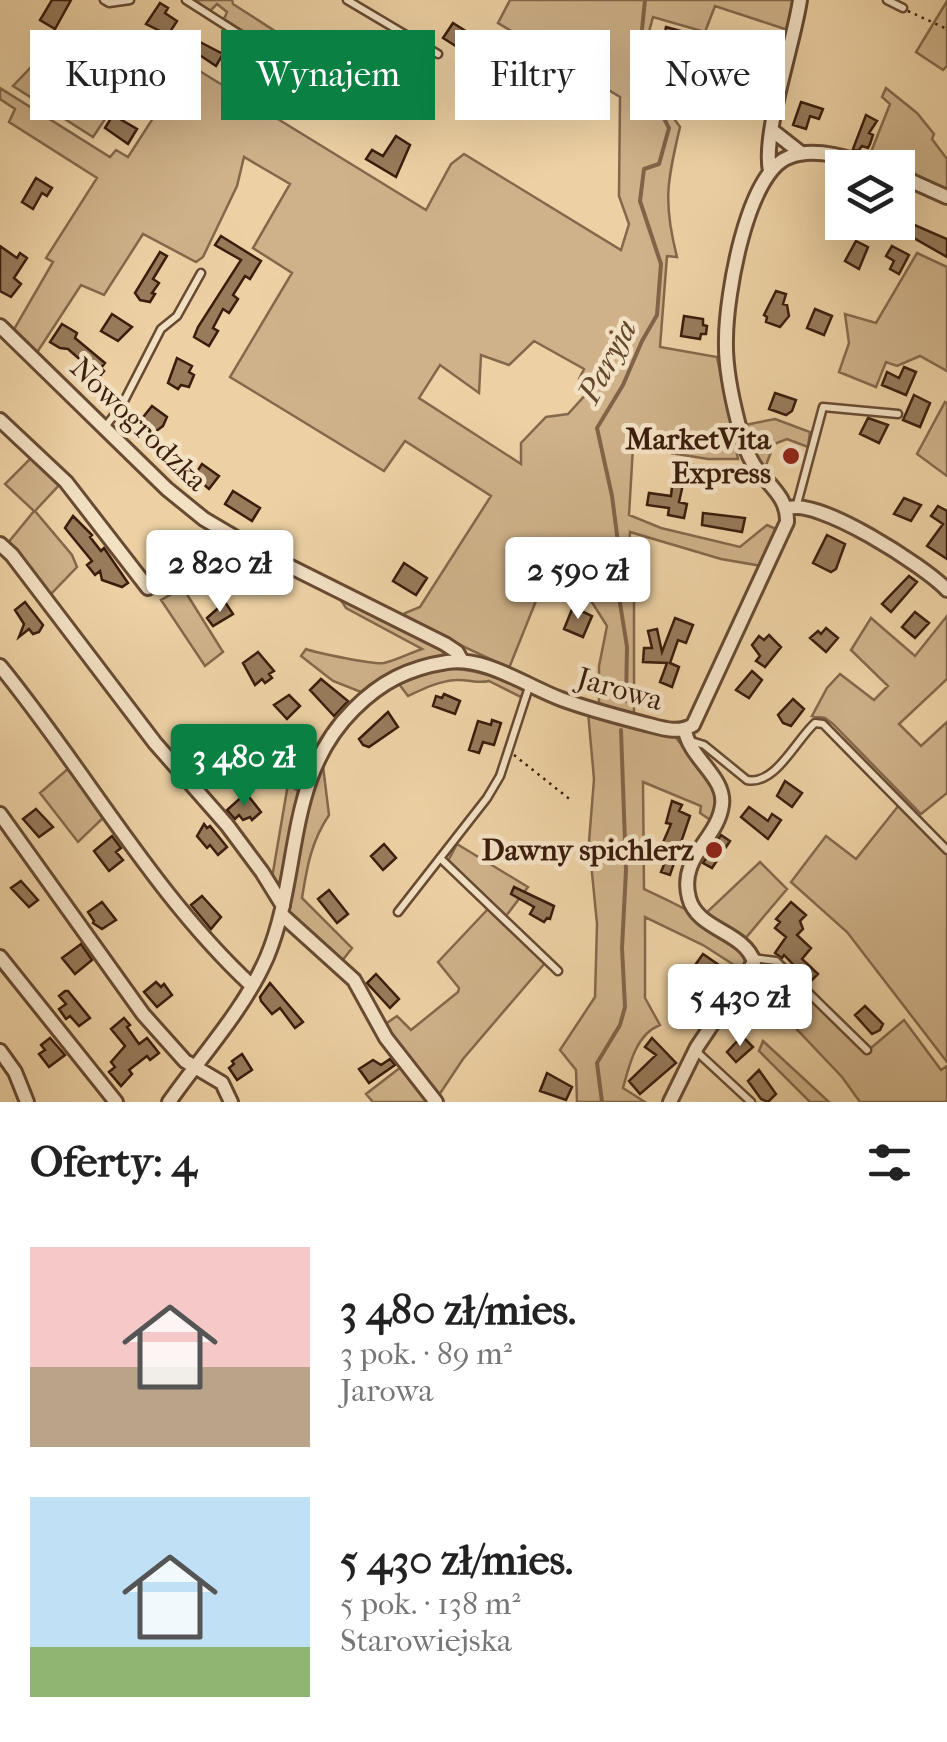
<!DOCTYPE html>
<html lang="pl">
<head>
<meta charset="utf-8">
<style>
  :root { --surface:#fff; --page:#f6f6f6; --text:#222; --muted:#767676; --accent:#0b8043 }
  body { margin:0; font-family:"IM FELL French Canon",serif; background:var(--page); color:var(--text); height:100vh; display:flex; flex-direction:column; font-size:38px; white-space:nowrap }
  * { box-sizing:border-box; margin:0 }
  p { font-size:32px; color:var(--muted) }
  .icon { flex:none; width:55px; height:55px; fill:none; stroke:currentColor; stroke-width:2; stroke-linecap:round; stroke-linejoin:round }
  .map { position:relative; height:1102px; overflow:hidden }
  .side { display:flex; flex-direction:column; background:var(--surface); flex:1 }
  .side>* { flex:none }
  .hud { position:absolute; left:30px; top:30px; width:888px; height:90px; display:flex; gap:20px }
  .tools { position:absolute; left:825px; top:150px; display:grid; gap:20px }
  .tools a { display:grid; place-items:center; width:90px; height:90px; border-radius:0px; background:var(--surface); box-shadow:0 10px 40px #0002; font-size:50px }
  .price { position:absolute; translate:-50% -85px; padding:0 22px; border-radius:10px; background:#fff; color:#222; font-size:32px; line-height:65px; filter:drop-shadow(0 2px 5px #0008) }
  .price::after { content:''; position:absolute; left:50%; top:60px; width:30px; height:22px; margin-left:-15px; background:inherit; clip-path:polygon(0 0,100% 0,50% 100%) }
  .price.on { background:var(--accent); color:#fff }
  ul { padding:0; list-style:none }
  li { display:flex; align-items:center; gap:30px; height:250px; padding:0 30px }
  li span { display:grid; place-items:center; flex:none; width:280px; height:200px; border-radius:0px; color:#555 }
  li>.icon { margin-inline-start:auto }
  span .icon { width:120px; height:120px; fill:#fffc; stroke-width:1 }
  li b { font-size:42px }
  h2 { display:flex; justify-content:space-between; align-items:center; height:120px; padding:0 30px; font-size:42px }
  .pill { padding:0 35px; border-radius:0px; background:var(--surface); box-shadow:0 10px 40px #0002; font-size:35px; line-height:90px }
  .pill.on { background:var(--accent); color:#fff }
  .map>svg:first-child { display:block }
  .green { fill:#cfb28a; stroke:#84684b; stroke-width:2.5; fill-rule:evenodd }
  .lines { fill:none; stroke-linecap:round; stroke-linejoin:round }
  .stream { stroke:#816448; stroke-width:4 }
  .building { fill:#977b5b; stroke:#3a1d0c; stroke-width:2.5 }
  .service-casing { stroke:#674a32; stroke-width:11 }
  .minor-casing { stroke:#674a32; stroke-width:18 }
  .path { stroke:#3a1d0c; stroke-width:2.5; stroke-dasharray:2.5 5; stroke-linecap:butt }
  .service { stroke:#f3e1c4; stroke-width:6 }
  .minor { stroke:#f3e1c4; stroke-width:12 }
  .poi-dot { fill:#8f2418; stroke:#f3e1c4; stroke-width:4 }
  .labels { text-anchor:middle; stroke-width:9; stroke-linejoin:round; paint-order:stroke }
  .street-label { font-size:30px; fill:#3a1d0c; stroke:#f3e1c4 }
  .poi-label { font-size:30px; font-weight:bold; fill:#3a1d0c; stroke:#f3e1c4; text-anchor:end }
  .water-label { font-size:32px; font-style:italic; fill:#63472f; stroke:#f3e1c4 }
</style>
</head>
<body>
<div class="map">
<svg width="947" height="1102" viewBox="0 0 947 1102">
  <rect width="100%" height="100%" fill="#edd1a4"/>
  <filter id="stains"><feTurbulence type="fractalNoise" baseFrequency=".002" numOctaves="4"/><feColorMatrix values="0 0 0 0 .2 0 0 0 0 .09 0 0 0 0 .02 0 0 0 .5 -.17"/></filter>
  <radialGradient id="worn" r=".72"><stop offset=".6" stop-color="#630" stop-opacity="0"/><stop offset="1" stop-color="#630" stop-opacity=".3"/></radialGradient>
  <path class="green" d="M 195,0 L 232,0 L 233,4 L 340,73 L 334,81 L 320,80 L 224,19 L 227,12 L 217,4 L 210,11 Z
    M 510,0 L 794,0 L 788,30 L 715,6 L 705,32 L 653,17 L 647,39 L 654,59 L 774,91 L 768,118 L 662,85 L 668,110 L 680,127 C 667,182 663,202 677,257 L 667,256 L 660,347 L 717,357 L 738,459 L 708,459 L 633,447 L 629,515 L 661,528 L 740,547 L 767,525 L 778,530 L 762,566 L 721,559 L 630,532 L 626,589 L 634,597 L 634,713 L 599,704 L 599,666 L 607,626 L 583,588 L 544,581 L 509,668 L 405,619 L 405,613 L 420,607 L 491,496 L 405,441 L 384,471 L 230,377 L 292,273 L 253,248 L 290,184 L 244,157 L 237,186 L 203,257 L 196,262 L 143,234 L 104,295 L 81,285 L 36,354 L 13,331 L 53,262 L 46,258 L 97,178 L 9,122 L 15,109 L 0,99 L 0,88 L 110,157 L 116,150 L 128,157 L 161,106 L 128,85 L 93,137 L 13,86 L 53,44 L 113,67 L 141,35 L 426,210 L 451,164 L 464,154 L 621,250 L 629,224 L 619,196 L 620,97 L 498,23 ZM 534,341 L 584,369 L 579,379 L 587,393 L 568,414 L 546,417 L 521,443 L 521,464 L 419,398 L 440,365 L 479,393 L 481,355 L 509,365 Z
    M 947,1 L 947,66 L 943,70 L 916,52 Z
    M 886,88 L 917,113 L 934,134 L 932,139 L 947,159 L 947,191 L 869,157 L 890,104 L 882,97 Z
    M 917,253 L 947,267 L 947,371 L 920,356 L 897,366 L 886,362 L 876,387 L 839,372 L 849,343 L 845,314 L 876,323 Z
    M 945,402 L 947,403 L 947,476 L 917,454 Z
    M 775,419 L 810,432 L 808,447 L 787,439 L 774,444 L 765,468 L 755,453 L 745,425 Z
    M 32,457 L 61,483 L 35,511 L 72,555 L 77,567 L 48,597 L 7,544 L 34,511 L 5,484 Z
    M 183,588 L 223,652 L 205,666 L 161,600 Z
    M 339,597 L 446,650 L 444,657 C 411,660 386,671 361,692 L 333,681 L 301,656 L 306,649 C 317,653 375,665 384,663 C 397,660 410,653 422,649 L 346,608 Z
    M 947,616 L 947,679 L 899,724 L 921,746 L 947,722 L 947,793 L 921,814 L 833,724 L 825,718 L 812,716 L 827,688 L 840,674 L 874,700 L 888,686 L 851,650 L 871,618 L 915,656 Z
    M 441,668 C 474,669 496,676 525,689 L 521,697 L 489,681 C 477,684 468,679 456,680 C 439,681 423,689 408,696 L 399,684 Z
    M 588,712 L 674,735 L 716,790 L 718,804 L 712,821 L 700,813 L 701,806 L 643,782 L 644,889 C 670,901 754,938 745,972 L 703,945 L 645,917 L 645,998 L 660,1025 C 636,1034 629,1066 623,1088 L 645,1102 L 577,1102 L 576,1070 L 560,1050 L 595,997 L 597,924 L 589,842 L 594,779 Z
    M 322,758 L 329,815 C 311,842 307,867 302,898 L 352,948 L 342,961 L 288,913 L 307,809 Z
    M 70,767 L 105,816 L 78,842 L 40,793 Z
    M 288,784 L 298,791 L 280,892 L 272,878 Z
    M 899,805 L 947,853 L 947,1062 L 847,932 L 791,882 L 826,836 L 856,859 Z
    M 457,844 L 528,887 L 506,916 L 448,861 Z
    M 760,862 L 787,889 L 744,940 L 706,913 Z
    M 488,909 L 545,963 L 463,1059 L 437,1098 L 384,1025 L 397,1016 L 411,1030 L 458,992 L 459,988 L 438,962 Z
    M 812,998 L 865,1053 L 904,1020 L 941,1070 L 947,1066 L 947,1102 L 860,1102 L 842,1077 L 789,1021 Z
    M 763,1041 L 829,1102 L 810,1102 L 759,1051 Z
    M 401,1067 L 433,1102 L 373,1102 L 366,1094 Z"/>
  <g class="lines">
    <path class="stream" d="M 626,701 L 627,647 L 616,578 L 620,558 L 612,496 L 597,428 L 623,385 L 642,341 L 657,315 L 661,264 L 640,201 L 644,169 L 659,164 L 669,128 L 658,107 L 641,39 L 645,0
      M 602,1102 L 597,1063 L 620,1025 L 625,1007 L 622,948 L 626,870 L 621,730"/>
  </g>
  <path class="building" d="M 52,0 L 71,0 L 55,29 L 40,20 Z
    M 160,3 L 168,8 L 165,13 L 177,21 L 168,35 L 146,24 Z
    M 453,23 L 472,35 L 465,52 L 443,38 Z
    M 666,27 L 714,40 L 709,56 L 726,60 L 733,32 L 759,43 L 756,55 L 742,51 L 735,77 L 677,62 L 683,42 L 664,37 Z
    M 198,41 L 223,54 L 216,66 L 192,50 Z
    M 271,76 L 291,87 L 279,102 L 263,89 Z
    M 801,102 L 823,109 L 819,119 L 810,116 L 806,129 L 793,125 Z
    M 113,115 L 137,129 L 128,144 L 105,128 Z
    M 866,115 L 877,121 L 869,133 L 873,135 L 870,144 L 868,148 L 862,146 L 858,151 L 853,149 Z
    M 396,136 L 410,145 L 396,177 L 366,159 L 372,150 L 383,156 Z
    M 36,178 L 52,188 L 47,196 L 42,193 L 33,209 L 22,202 Z
    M 903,220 L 947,239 L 947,257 L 898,229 Z
    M 221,236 L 261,261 L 250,279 L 245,276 L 233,295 L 238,299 L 229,313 L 223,309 L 213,328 L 218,331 L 209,346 L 194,337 L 198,327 L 241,260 L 215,245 Z
    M 856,241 L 868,247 L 859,269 L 845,261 Z
    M 0,246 L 17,258 L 20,253 L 27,258 L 14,278 L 21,284 L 11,297 L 0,291 Z
    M 892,246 L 909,255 L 899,274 L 890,269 L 894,261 L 886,256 Z
    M 160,252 L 167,256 L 153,279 L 159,283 L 152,293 L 155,294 L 150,302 L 140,300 L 135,293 Z
    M 776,291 L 786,294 L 783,304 L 787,305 L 789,316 L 780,327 L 766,322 L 767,317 L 764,315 Z
    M 815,309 L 832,316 L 824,335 L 807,328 Z
    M 112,314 L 132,327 L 118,341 L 101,331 Z
    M 684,316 L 703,319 L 703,325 L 707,326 L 706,334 L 701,334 L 700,339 L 681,336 Z
    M 62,324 L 77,333 L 75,338 L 105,363 L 101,368 L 104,371 L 94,383 L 81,373 L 84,363 L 68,349 L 60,348 L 50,342 Z
    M 177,358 L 192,366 L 189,372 L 194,375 L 189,387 L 181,385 L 178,389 L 168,383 Z
    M 904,367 L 916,372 L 906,395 L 882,385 L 887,372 L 899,378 Z
    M 775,393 L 796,400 L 792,411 L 786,415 L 769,409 Z
    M 914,395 L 930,403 L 920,427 L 903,420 Z
    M 152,406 L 167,417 L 163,426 L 155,432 L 140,421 Z
    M 868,418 L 888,425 L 879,443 L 860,434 Z
    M 202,464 L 219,476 L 209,489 L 194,476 Z
    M 693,465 L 708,467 L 707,475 L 706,486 L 683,484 L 679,502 L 687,504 L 684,518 L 668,515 L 669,508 L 647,505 L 649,493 L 671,496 L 674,468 L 689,470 Z
    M 233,491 L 260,508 L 252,521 L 225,504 Z
    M 904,498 L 921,505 L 911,521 L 894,514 Z
    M 938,506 L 947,511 L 947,559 L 927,546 L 943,524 L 931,516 Z
    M 703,513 L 745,518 L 742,532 L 702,525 Z
    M 73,516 L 92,535 L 90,537 L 101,551 L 104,548 L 128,583 L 122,587 L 102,580 L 100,571 L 95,575 L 87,565 L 92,561 L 65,528 Z
    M 203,533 L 211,541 L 199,555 L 179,568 L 174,560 L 171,562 L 165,553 L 181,542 L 189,550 Z
    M 827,535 L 845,544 L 836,569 L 831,572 L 813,563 Z
    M 404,563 L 427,578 L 416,595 L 393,581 Z
    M 267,569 L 287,580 L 280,592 L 260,581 Z
    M 909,576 L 917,582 L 891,612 L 882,604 Z
    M 25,602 L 43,625 L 39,632 L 33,634 L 29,629 L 19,637 L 24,624 L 15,610 Z
    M 225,602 L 233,614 L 213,626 L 207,618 Z
    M 573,607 L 592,616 L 583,637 L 564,629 Z
    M 915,612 L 929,623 L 915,638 L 902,627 Z
    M 675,618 L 693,625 L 686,643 L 678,640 L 670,663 L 679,667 L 672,687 L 660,682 L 667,663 L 643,662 L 644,648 L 652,648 L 648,631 L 657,629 L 662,652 Z
    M 826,628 L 838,638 L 826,652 L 810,638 L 818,631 L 821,634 Z
    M 769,635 L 781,647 L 765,667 L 756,661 L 760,656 L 752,645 L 759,636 L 764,640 Z
    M 258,652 L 274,671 L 269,674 L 272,678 L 265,683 L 262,679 L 255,685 L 243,663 Z
    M 752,671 L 762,680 L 749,698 L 736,690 Z
    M 321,679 L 348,701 L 334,716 L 310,690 Z
    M 444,694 L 460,701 L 455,714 L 433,706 L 436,696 L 442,698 Z
    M 289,695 L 300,706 L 287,719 L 274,705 Z
    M 793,699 L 804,709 L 791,726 L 783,723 L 778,715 Z
    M 388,712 L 398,727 L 369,747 L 363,745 L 359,739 Z
    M 492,720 L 501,723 L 494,745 L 483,742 L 479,753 L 469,750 L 478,721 L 491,725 Z
    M 292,727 L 304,742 L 286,758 L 276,747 L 279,744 L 277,741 Z
    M 785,781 L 802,793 L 792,807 L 777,796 Z
    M 246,793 L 261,812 L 252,820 L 250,817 L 243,820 L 239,815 L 235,819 L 227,810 Z
    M 672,801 L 682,805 L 679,811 L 690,816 L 670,875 L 661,872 L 667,857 L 658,854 L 671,824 L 666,823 Z
    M 749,807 L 768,821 L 772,814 L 781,820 L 768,839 L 741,817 Z
    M 36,809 L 53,827 L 39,837 L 23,819 Z
    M 204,824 L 207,828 L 210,826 L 227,847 L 218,855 L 210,845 L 207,848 L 197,836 Z
    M 721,835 L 730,841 L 712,868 L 703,863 Z
    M 112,836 L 121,848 L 116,852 L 123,860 L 109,871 L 94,851 Z
    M 384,844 L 396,858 L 383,870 L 371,856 Z
    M 21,881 L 38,900 L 29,907 L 11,888 Z
    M 514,887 L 554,906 L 550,919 L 547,918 L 544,922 L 530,914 L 534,907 L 511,894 Z
    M 329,890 L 348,914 L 337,923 L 318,899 Z
    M 202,896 L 221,917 L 211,929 L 191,905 Z
    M 102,902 L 116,920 L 102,929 L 93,923 L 94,921 L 88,912 Z
    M 791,902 L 806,915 L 800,921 L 803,929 L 797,935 L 811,948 L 802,959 L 818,974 L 810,982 L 784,955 L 782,958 L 775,953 L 786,937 L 775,928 L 780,922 L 776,919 Z
    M 81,944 L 92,960 L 75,974 L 62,958 Z
    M 703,954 L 719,965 L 711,977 L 693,968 Z
    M 376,974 L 399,999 L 390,1008 L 367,983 Z
    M 781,977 L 797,992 L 787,1003 L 770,988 Z
    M 156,982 L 161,987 L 164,984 L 172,995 L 157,1007 L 144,992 Z
    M 270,983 L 303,1022 L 295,1028 L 280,1008 L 272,1014 L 261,1001 L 260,997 Z
    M 65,991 L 68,991 L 90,1018 L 79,1026 L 70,1016 L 66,1019 L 59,1009 L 66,1004 L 59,996 Z
    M 865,1006 L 883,1024 L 880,1030 L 872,1034 L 855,1015 Z
    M 124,1018 L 130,1025 L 127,1027 L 139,1044 L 147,1038 L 159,1053 L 150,1060 L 147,1056 L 129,1070 L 132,1074 L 121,1086 L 109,1072 L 115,1067 L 111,1062 L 125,1046 L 111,1029 Z
    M 742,1036 L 753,1047 L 736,1062 L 727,1052 Z
    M 50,1038 L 65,1055 L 49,1067 L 39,1054 L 45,1050 L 41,1045 Z
    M 652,1038 L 676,1063 L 640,1094 L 629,1081 L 656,1055 L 645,1047 Z
    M 242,1054 L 252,1070 L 237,1080 L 229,1068 L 234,1064 L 232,1061 Z
    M 390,1059 L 395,1065 L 369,1083 L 359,1069 L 373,1060 L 381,1065 Z
    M 759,1070 L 776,1094 L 768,1102 L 761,1099 L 748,1081 Z
    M 547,1073 L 572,1087 L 566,1100 L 540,1091 Z"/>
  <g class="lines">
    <defs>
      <path id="service" d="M 104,0 L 109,3 L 130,0
        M 186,0 L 319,85 L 352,83 L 385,105
        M 347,0 L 438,54
        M 887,0 L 903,8
        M 105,427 L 122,405 L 161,329 L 177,316 L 201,273
        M 797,504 L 823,407 L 898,414
        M 688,740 L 704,745 L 747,780 C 775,786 796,740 815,723 L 823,724 L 947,850
        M 440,858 L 558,971
        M 398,912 L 487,798 L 500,776 L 529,687
        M 753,958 L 776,961 L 867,1050
        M 696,1051 L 751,1102"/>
      <path id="minor" d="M 773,131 L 801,153
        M 770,171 C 762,134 794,43 800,0
        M 898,175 L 947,197
        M 0,326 L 167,489 L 204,519 L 255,549 L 445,644 L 457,652 L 462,661
        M 0,420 L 66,482 L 148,588
        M 787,509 C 815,495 926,567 947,590
        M 0,544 L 12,555 L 155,743 L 227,825 L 262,872 L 283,906
        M 0,666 C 85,770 153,894 252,986
        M 0,814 L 143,1014 L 185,1061 L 222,1083 L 231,1102
        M 281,914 L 354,980 L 386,1038 L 436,1102
        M 0,957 L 116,1102
        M 0,1051 L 15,1072 L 27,1102
        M 169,1102 C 202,1055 244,1010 267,957 C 302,873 284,778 354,709 C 381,682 408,668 447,662 C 485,656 526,686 561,699 C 588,709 615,716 642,723 C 659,727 677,735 693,725 L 787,522 C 788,497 768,485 754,465 C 746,452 741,437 738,422 C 731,395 725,367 726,339 C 726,298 746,173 789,157 C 815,146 853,159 878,168
        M 670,1102 L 697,1047 L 754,962 C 744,931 697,930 689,898 C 678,857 718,839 722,805 C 726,777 689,758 685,730"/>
    </defs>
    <use href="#service" class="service-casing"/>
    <use href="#minor" class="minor-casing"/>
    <path class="path" d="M 908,11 L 947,29
      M 514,755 L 572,801"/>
    <use href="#service" class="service"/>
    <use href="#minor" class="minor"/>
  </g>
  <g class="poi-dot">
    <circle cx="791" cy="456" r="10"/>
    <circle cx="714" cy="850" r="10"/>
  </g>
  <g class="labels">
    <g class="street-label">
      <text transform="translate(139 424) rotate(44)" y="10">Nowogrodzka</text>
      <text transform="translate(620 689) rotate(16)" y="10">Jarowa</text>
    </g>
    <g class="poi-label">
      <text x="771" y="449">MarketVita<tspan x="771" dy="34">Express</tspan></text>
      <text x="694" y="860">Dawny spichlerz</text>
    </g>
    <g class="water-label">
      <text transform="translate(607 361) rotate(-62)" y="11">Paryja</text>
    </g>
  </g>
  <rect width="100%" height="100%" filter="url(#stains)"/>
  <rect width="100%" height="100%" fill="url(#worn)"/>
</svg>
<div class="tools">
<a><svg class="icon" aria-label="layers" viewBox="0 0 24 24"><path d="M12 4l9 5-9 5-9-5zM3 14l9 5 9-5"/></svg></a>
</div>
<b class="price" style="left:220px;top:615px">2 820 zł</b>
<b class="price" style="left:578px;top:622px">2 590 zł</b>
<b class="price on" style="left:244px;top:809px">3 480 zł</b>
<b class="price" style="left:740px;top:1049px">5 430 zł</b>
<div class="hud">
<a class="pill">Kupno</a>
<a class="pill on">Wynajem</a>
<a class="pill">Filtry</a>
<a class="pill">Nowe</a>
</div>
</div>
<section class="side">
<h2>Oferty: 4<svg class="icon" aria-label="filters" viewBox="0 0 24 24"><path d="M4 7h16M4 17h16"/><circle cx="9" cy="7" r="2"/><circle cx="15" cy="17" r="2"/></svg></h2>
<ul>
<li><span style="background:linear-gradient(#f6c9c9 60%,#b9a48a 0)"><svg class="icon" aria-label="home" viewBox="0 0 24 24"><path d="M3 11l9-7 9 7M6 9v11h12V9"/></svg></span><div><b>3 480 zł/mies.</b><p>3 pok. · 89 m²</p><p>Jarowa</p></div></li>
<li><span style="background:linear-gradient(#bfe0f5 75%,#8fb573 0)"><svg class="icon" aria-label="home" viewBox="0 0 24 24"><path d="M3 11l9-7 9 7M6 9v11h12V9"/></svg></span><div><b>5 430 zł/mies.</b><p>5 pok. · 138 m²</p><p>Starowiejska</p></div></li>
</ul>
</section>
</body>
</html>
